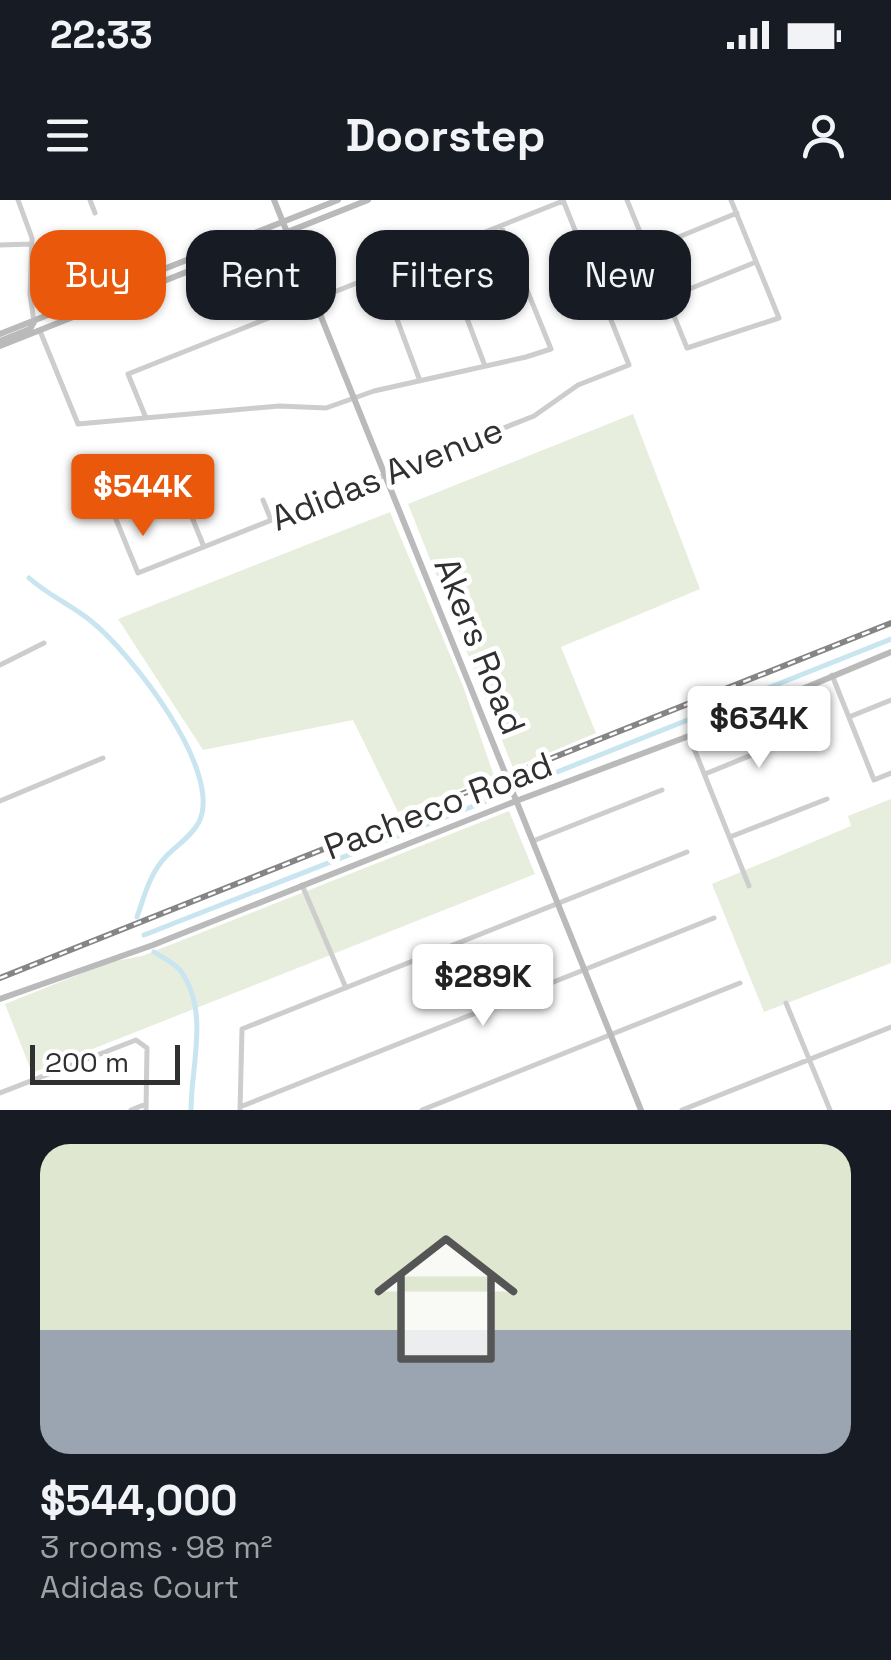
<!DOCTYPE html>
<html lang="en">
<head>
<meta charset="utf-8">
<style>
  :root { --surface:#171b24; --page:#242831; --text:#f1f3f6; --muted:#9ea1a6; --accent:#ea580c }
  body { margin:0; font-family:"Space Grotesk",sans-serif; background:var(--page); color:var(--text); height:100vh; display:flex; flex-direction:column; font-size:38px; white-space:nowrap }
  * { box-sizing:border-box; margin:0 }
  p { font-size:32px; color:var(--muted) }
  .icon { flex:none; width:55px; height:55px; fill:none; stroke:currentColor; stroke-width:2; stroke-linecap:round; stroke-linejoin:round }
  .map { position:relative; height:910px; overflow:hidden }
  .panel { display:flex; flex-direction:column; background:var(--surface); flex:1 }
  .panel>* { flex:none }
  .guide { position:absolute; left:30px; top:30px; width:832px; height:90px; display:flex; gap:20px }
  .scale { position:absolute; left:30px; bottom:25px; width:150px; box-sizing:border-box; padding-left:10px; border:5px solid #303030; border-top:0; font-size:28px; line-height:35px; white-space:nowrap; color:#303030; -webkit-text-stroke:8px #fff; paint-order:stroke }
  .price { position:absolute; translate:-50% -85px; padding:0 22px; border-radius:10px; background:#fff; color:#222; font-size:32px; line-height:65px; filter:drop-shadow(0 2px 5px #0008) }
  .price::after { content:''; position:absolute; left:50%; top:60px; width:30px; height:22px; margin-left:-15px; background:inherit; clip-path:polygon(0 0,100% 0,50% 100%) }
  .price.on { background:var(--accent); color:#fff }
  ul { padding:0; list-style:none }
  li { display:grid; align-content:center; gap:20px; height:530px; padding:0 40px }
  li span { display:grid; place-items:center; height:310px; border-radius:30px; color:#555 }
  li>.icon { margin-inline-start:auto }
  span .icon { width:180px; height:180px; fill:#fffc; stroke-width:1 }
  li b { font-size:42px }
  .pill { padding:0 35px; border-radius:30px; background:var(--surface); box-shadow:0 2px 8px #0004; font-size:35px; line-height:90px }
  .pill.on { background:var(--accent); color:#fff }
  .status { display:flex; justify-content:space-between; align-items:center; height:70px; padding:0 50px; background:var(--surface); direction:ltr }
  .status svg { height:28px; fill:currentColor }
  header { display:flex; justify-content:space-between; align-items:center; height:130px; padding:0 40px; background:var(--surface); font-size:45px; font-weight:800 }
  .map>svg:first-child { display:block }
  .green { fill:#e8eedd }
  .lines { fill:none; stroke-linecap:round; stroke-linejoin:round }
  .canal { stroke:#c8e5f0; stroke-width:5 }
  .street { stroke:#cdcdcd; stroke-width:5 }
  .secondary { stroke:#bababa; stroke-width:6 }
  .rail-casing { stroke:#858585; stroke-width:6 }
  .rail { stroke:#fff; stroke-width:2.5; stroke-dasharray:8; stroke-linecap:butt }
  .labels { text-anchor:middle; stroke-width:10; stroke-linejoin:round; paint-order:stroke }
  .street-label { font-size:35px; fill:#303030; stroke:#fff }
</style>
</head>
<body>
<div class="status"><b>22:33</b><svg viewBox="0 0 49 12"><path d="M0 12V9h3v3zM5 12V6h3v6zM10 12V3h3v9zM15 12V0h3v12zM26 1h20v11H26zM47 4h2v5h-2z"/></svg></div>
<header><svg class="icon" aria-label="menu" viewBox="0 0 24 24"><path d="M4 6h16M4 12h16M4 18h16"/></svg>Doorstep<svg class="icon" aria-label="person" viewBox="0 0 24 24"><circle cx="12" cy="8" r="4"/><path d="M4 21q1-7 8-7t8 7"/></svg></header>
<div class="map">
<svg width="891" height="910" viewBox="0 0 891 910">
  <rect width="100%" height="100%" fill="#fff"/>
  <path class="green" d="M 633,214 L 700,389 L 561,447 L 596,533 L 513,568 L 408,304 Z
    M 390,312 L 463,486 L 494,576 L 398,612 L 353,520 L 203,550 L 118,419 Z
    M 891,599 L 891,763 L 764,812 L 712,684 L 851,626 L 848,616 Z
    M 509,611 L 535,674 L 32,873 L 5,804 L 110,762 L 142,756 Z"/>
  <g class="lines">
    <path class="canal" d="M 29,378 C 48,395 71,405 91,421 C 130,452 224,571 199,622 C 190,639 173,647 162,661 C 149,677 144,697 137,717
      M 537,580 L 891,439
      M 144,735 L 489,600
      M 154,752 C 162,757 174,763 180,770 C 210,811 191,864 191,910"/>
    <path class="street" d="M 18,0 L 32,38 L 30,94 L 34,122
      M 90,0 L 95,13
      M 627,0 L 687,148 L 779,118 L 731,0
      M 0,45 L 32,44
      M 441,50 L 485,166
      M 647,50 L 737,13
      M 380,74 L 420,181
      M 667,98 L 756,62
      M 40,131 L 78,224 L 279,206 L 326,208 L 374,191 L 526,157 L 551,149 L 501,26
      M 146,218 L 128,174 L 563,1
      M 263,300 L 271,320
      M 189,310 L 204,347
      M 115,317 L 138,373 L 534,216 L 578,185 L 629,165 L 563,0
      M 0,465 L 44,443
      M 832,475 L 874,580 L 891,573
      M 849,517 L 891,500
      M 689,536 L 749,686
      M 705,574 L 801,535
      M 0,601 L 103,558
      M 730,637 L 827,599
      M 533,641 L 662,590
      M 302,685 L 346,788
      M 786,803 L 830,910
      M 0,893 L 136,840 L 147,848 L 146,910
      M 240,907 L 714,718
      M 131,910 L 146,904
      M 240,910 L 242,829 L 687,652
      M 422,910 L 740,783
      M 682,910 L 891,827"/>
    <path class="secondary" d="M 274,0 L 641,910
      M 0,134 L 338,0
      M 0,141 L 30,129 L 34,122
      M 0,146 L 368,0
      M 0,799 L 153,745 L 516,601 L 689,536 L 891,452"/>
    <defs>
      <path id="rail" d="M 0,778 L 891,423"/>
    </defs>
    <use href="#rail" class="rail-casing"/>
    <use href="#rail" class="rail"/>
  </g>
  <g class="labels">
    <g class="street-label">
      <text transform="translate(387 274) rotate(-22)" y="12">Adidas Avenue</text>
      <text transform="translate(480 446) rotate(68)" y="12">Akers Road</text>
      <text transform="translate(438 606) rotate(-21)" y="12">Pacheco Road</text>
    </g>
  </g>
</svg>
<div class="scale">200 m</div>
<b class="price on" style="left:143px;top:339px">$544K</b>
<b class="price" style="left:759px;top:571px">$634K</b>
<b class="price" style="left:483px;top:829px">$289K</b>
<div class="guide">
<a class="pill on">Buy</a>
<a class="pill">Rent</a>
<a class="pill">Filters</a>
<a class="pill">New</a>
</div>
</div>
<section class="panel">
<ul>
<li><span style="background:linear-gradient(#dfe7d0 60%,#9aa5b1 0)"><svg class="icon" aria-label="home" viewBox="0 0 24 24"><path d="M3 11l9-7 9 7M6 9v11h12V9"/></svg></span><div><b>$544,000</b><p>3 rooms · 98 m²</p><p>Adidas Court</p></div></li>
</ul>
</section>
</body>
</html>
